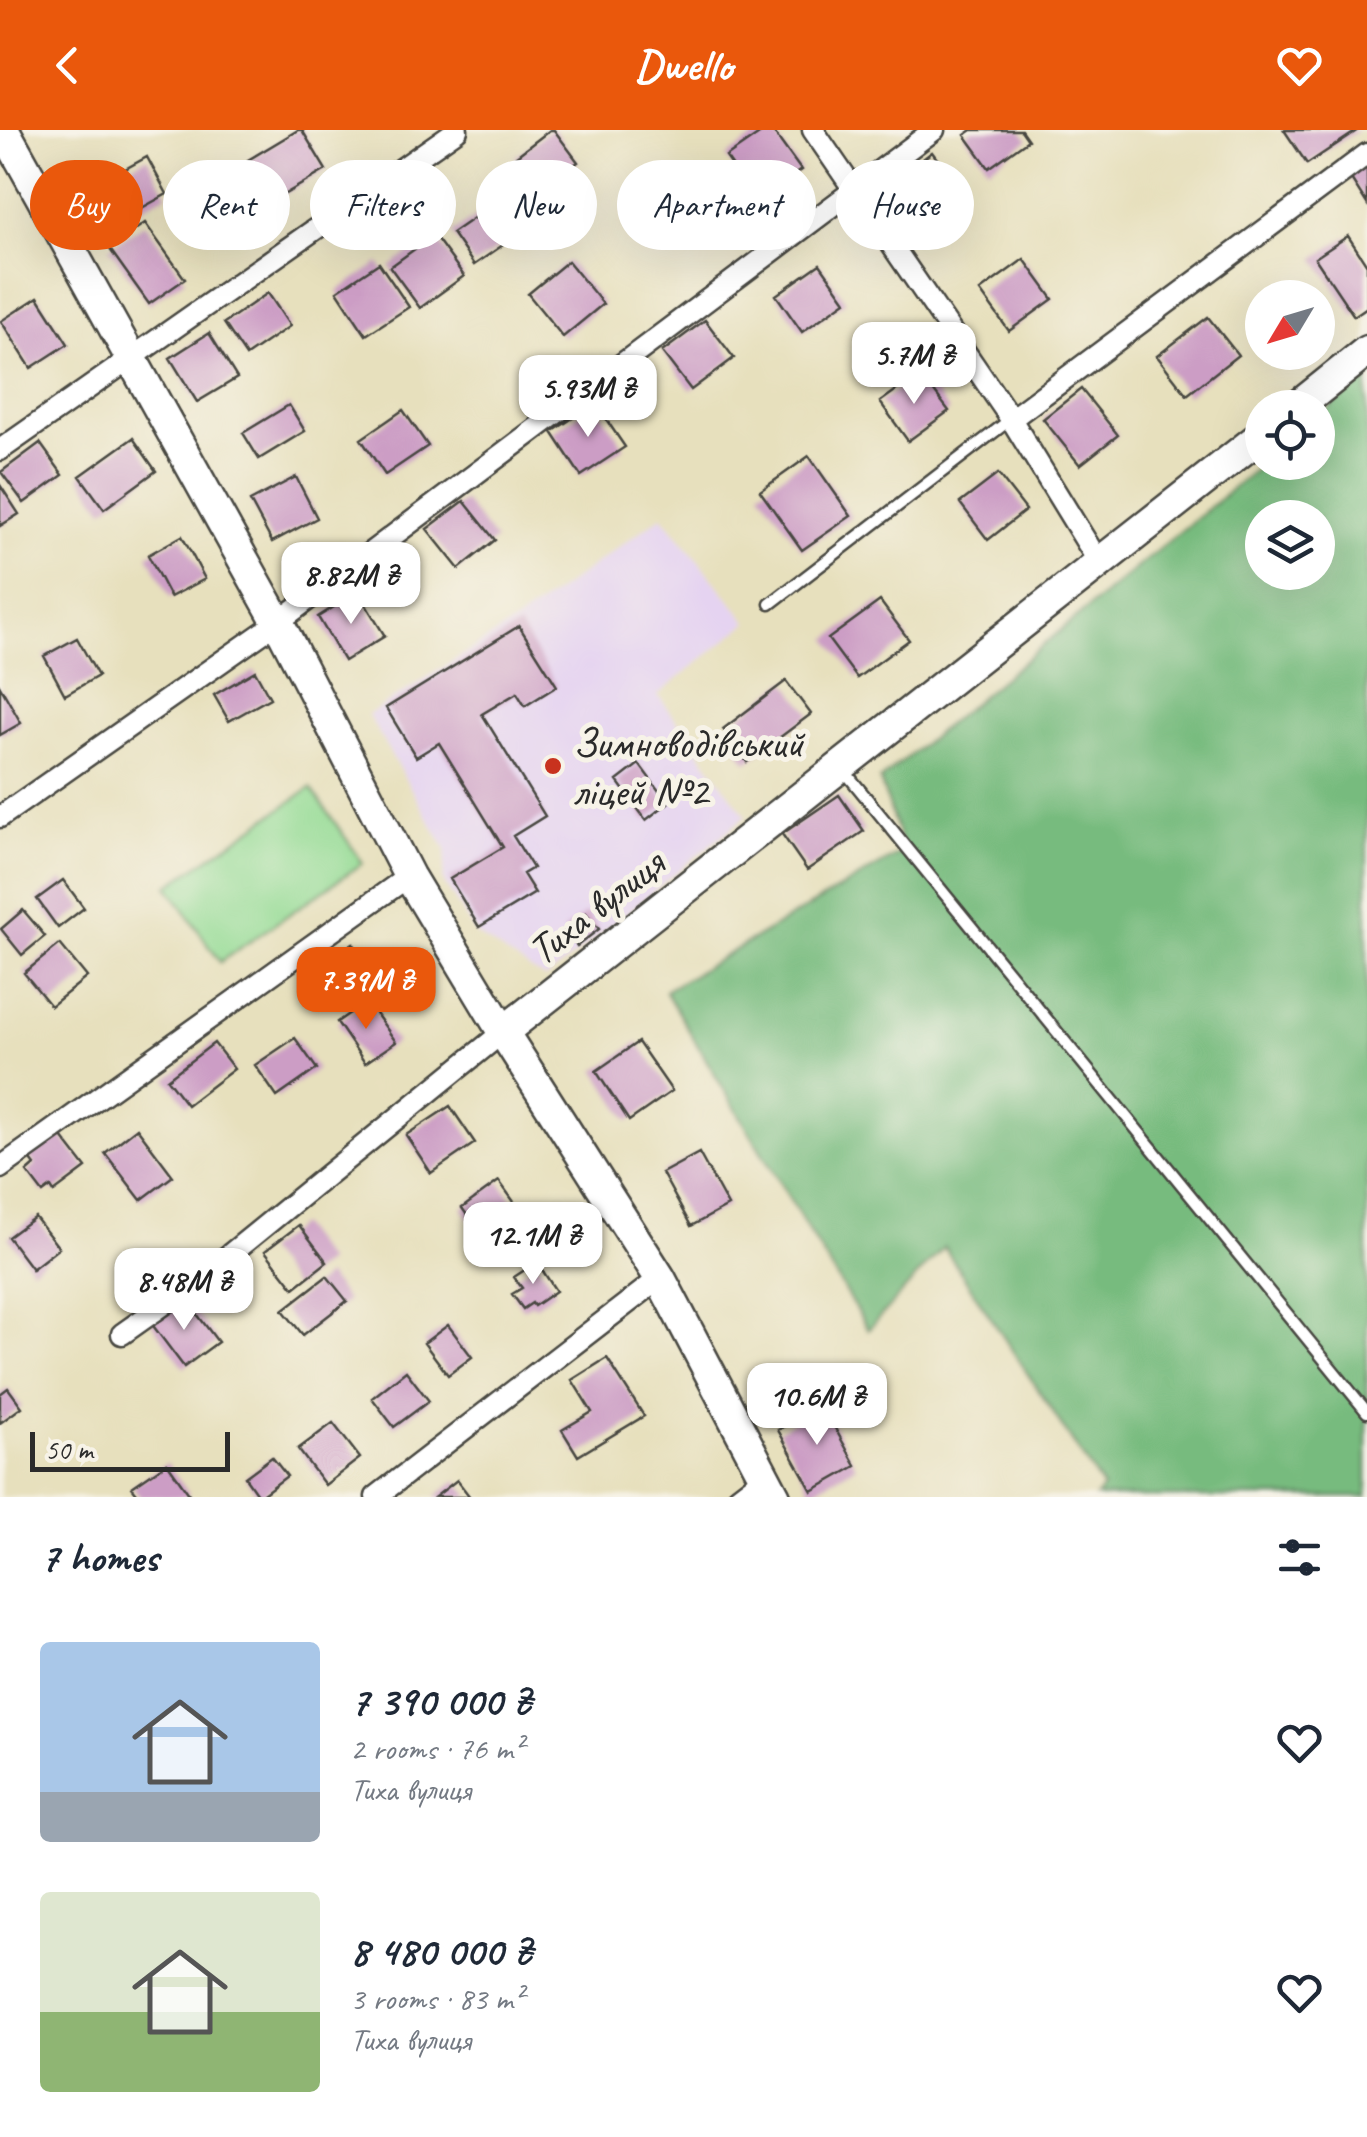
<!DOCTYPE html>
<html lang="en">
<head>
<meta charset="utf-8">
<style>
  :root { --surface:#fff; --page:#f2f2f3; --text:#1f2937; --muted:#747a83; --accent:#ea580c }
  body { margin:0; font-family:Caveat,sans-serif; background:var(--page); color:var(--text); height:100vh; display:flex; flex-direction:column; font-size:38px; white-space:nowrap }
  * { box-sizing:border-box; margin:0 }
  p { font-size:32px; color:var(--muted) }
  .icon { flex:none; width:55px; height:55px; fill:none; stroke:currentColor; stroke-width:2; stroke-linecap:round; stroke-linejoin:round }
  .map { position:relative; height:1367px; overflow:hidden }
  .drawer { display:flex; flex-direction:column; background:var(--surface); flex:1 }
  .drawer>* { flex:none }
  .hud { position:absolute; left:30px; top:30px; width:1308px; height:90px; display:flex; gap:20px }
  .needle { width:65px; rotate:232deg }
  .buttons { position:absolute; left:1245px; top:150px; display:grid; gap:20px }
  .buttons a { display:grid; place-items:center; width:90px; height:90px; border-radius:50%; background:var(--surface); box-shadow:0 10px 40px #0002; font-size:50px }
  .scale { position:absolute; left:30px; bottom:25px; width:200px; box-sizing:border-box; padding-left:10px; border:5px solid #2b2b2b; border-top:0; font-size:28px; line-height:35px; white-space:nowrap; color:#2b2b2b; -webkit-text-stroke:8px #f7f3e8; paint-order:stroke }
  .price { position:absolute; translate:-50% -85px; padding:0 22px; border-radius:20px; background:#fff; color:#222; font-size:32px; line-height:65px; filter:drop-shadow(0 2px 5px #0008) }
  .price::after { content:''; position:absolute; left:50%; top:60px; width:30px; height:22px; margin-left:-15px; background:inherit; clip-path:polygon(0 0,100% 0,50% 100%) }
  .price.active { background:var(--accent); color:#fff }
  ul { padding:0; list-style:none }
  li { display:flex; align-items:center; gap:30px; height:250px; padding:0 40px }
  li span { display:grid; place-items:center; flex:none; width:280px; height:200px; border-radius:10px; color:#555 }
  li>.icon { margin-inline-start:auto }
  span .icon { width:120px; height:120px; fill:#fffc; stroke-width:1 }
  li b { font-size:42px }
  h2 { display:flex; justify-content:space-between; align-items:center; height:120px; padding:0 40px; font-size:42px }
  .pill { padding:0 35px; border-radius:45px; background:var(--surface); box-shadow:0 10px 40px #0002; font-size:35px; line-height:90px }
  .pill.active { background:var(--accent); color:#fff }
  header { display:flex; justify-content:space-between; align-items:center; height:130px; padding:0 40px; background:var(--accent); color:#fff; font-size:45px; font-weight:700 }
  .map>svg:first-child { display:block }
  .built { fill:#e5d3f1 }
  .green { fill:#94db94; stroke:#608360; stroke-width:2.5 }
  .forest { fill:#77bb7e; stroke:#517354; stroke-width:2.5; fill-rule:evenodd }
  .building { fill:#cc9dc5 }
  .lines { fill:none; stroke-linecap:round; stroke-linejoin:round }
  .lane-casing { stroke:#474641; stroke-width:15 }
  .street-casing { stroke:#474641; stroke-width:25 }
  .secondary-casing { stroke:#474641; stroke-width:35 }
  .lane { stroke:#fff; stroke-width:10 }
  .street { stroke:#fff; stroke-width:20 }
  .secondary { stroke:#fff; stroke-width:30 }
  .poi-dot { fill:#c8321e; stroke:#f7f3e8; stroke-width:4 }
  .labels { text-anchor:middle; stroke-width:10; stroke-linejoin:round; paint-order:stroke }
  .poi-label { font-size:42px; fill:#2b2b2b; stroke:#f7f3e8; text-anchor:start }
  .street-label { font-size:42px; fill:#2b2b2b; stroke:#f7f3e8 }
</style>
</head>
<body>
<header><svg class="icon" aria-label="back" viewBox="0 0 24 24"><path d="M15 5l-7 7 7 7"/></svg>Dwello<svg class="icon" aria-label="heart" viewBox="0 0 24 24"><path d="M12 20l-8-8c-3-5 5-10 8-4 3-6 11-1 8 4z"/></svg></header>
<div class="map">
<svg width="1367" height="1367" viewBox="0 0 1367 1367">
  <rect width="100%" height="100%" fill="#f7f3e8"/>
  <filter id="ink" filterUnits="userSpaceOnUse"><feTurbulence type="fractalNoise" baseFrequency=".01" numOctaves="2"/><feDisplacementMap in="SourceGraphic" scale="20" xChannelSelector="R" yChannelSelector="G"/><feConvolveMatrix kernelMatrix="1 2 1 2 8 2 1 2 1" color-interpolation-filters="sRGB"/></filter>
  <filter id="wash" filterUnits="userSpaceOnUse"><feTurbulence type="fractalNoise" baseFrequency=".0048" numOctaves="4" result="noise"/><feDisplacementMap in="SourceGraphic" scale="40" xChannelSelector="R" yChannelSelector="G"/><feGaussianBlur stdDeviation="2.25" result="paint"/><feColorMatrix in="noise" values="0 0 0 0 0 0 0 0 0 0 0 0 0 0 0 0 0 1.4 0 .05"/><feComposite in="paint" operator="in"/></filter>
  <g filter="url(#wash)">
    <rect width="100%" height="100%" fill="#e7e0bd"/>
    <path class="built" d="M 662,386 L 748,492 L 658,565 L 746,686 L 545,849 L 477,805 L 443,751 L 446,719 L 368,585 L 518,490 Z"/>
    <path class="green" d="M 311,658 L 363,733 L 220,832 L 168,756 Z"/>
    <path class="forest" d="M 1367,246 L 1367,1367 L 1095,1367 L 1103,1358 L 944,1117 L 868,1200 L 665,861 L 904,721 L 880,650 L 1263,333 L 1318,332 L 1318,287 ZM 1262,388 L 1318,388 L 1318,442 L 1262,442 Z"/>
    <g id="blocks">
      <path class="building" d="M 298,0 L 302,0 L 326,40 L 273,71 L 248,30 Z
        M 550,0 L 554,0 L 578,32 L 541,60 L 515,27 Z
        M 765,0 L 772,0 L 801,40 L 757,71 L 726,27 Z
        M 972,0 L 1021,0 L 1028,10 L 989,38 L 965,5 Z
        M 1284,0 L 1358,0 L 1307,34 Z
        M 932,22 L 955,53 L 913,85 L 890,54 Z
        M 147,27 L 167,64 L 109,96 L 89,59 Z
        M 1367,32 L 1367,74 L 1348,44 Z
        M 497,72 L 519,104 L 474,135 L 452,103 Z
        M 145,93 L 185,149 L 149,174 L 109,118 Z
        M 434,105 L 464,146 L 420,178 L 390,137 Z
        M 1348,106 L 1367,135 L 1367,177 L 1354,186 L 1315,128 Z
        M 1024,129 L 1053,169 L 1009,201 L 980,161 Z
        M 568,131 L 603,174 L 563,207 L 528,164 Z
        M 379,133 L 409,177 L 366,205 L 337,161 Z
        M 820,134 L 846,171 L 802,202 L 776,165 Z
        M 268,163 L 290,196 L 246,226 L 224,193 Z
        M 38,167 L 68,214 L 31,238 L 1,191 Z
        M 1208,187 L 1238,225 L 1187,265 L 1157,226 Z
        M 705,190 L 734,228 L 691,260 L 662,222 Z
        M 209,203 L 237,248 L 197,272 L 170,228 Z
        M 920,243 L 949,281 L 908,311 L 880,272 Z
        M 1081,259 L 1118,305 L 1080,335 L 1043,289 Z
        M 595,273 L 625,317 L 581,346 L 552,302 Z
        M 289,275 L 305,301 L 259,329 L 243,303 Z
        M 403,280 L 428,316 L 385,345 L 361,309 Z
        M 133,308 L 156,341 L 104,379 L 80,346 Z
        M 40,313 L 63,345 L 24,373 L 1,342 Z
        M 809,326 L 851,386 L 802,420 L 760,361 Z
        M 998,344 L 1026,380 L 988,410 L 960,373 Z
        M 296,347 L 317,388 L 272,412 L 250,371 Z
        M 0,355 L 19,384 L 0,396 Z
        M 464,371 L 495,410 L 459,439 L 427,399 Z
        M 182,406 L 205,449 L 170,467 L 148,425 Z
        M 358,462 L 385,506 L 344,531 L 318,487 Z
        M 880,471 L 909,510 L 857,548 L 828,509 Z
        M 519,496 L 557,556 L 525,576 L 517,563 L 482,584 L 545,686 L 513,706 L 533,738 L 523,744 L 535,763 L 479,797 L 450,749 L 503,717 L 439,613 L 416,627 L 386,578 Z
        M 77,508 L 98,546 L 65,565 L 44,526 Z
        M 255,541 L 270,568 L 229,591 L 214,565 Z
        M 786,551 L 811,584 L 747,632 L 723,599 Z
        M 0,556 L 21,593 L 0,605 Z
        M 639,634 L 668,673 L 646,690 L 617,651 Z
        M 839,665 L 864,701 L 807,740 L 782,704 Z
        M 63,750 L 84,778 L 58,798 L 37,769 Z
        M 23,780 L 45,806 L 22,825 L 1,799 Z
        M 586,783 L 599,799 L 577,816 L 564,800 Z
        M 353,813 L 377,848 L 347,868 L 324,833 Z
        M 60,814 L 87,847 L 51,876 L 24,843 Z
        M 367,871 L 396,912 L 365,933 L 337,892 Z
        M 295,908 L 317,939 L 277,967 L 255,935 Z
        M 638,912 L 672,961 L 629,991 L 596,941 Z
        M 214,913 L 234,939 L 187,975 L 167,949 Z
        M 450,976 L 475,1013 L 431,1043 L 406,1005 Z
        M 137,998 L 173,1046 L 141,1070 L 105,1023 Z
        M 59,1003 L 86,1038 L 54,1062 L 51,1057 L 43,1063 L 27,1042 L 35,1035 L 28,1026 Z
        M 699,1023 L 728,1076 L 691,1096 L 662,1043 Z
        M 499,1051 L 522,1083 L 485,1110 L 462,1078 Z
        M 35,1087 L 59,1118 L 32,1139 L 8,1107 Z
        M 299,1095 L 327,1132 L 294,1158 L 265,1121 Z
        M 537,1132 L 556,1161 L 534,1176 L 532,1173 L 523,1179 L 512,1164 L 522,1158 L 514,1147 Z
        M 327,1146 L 347,1171 L 303,1205 L 283,1180 Z
        M 185,1168 L 218,1212 L 184,1237 L 151,1193 Z
        M 448,1195 L 472,1227 L 448,1245 L 424,1213 Z
        M 607,1228 L 644,1286 L 578,1326 L 562,1300 L 592,1282 L 572,1250 Z
        M 406,1241 L 429,1271 L 394,1297 L 372,1268 Z
        M 8,1258 L 22,1277 L 0,1293 L 0,1264 Z
        M 822,1275 L 856,1336 L 812,1361 L 778,1300 Z
        M 333,1293 L 360,1328 L 325,1355 L 298,1319 Z
        M 272,1327 L 287,1346 L 259,1367 L 245,1347 Z
        M 167,1333 L 189,1364 L 185,1367 L 140,1367 L 132,1357 Z
        M 457,1350 L 470,1367 L 435,1367 Z"/>
    </g>
  </g>
  <g filter="url(#ink)">
    <use href="#blocks" fill-opacity="0" stroke="#474641" stroke-width="2.5"/>
    <g class="lines">
      <defs>
        <path id="lane" d="M 770,474 L 1011,289
          M 842,638 L 1367,1282"/>
        <path id="street" d="M 813,0 L 1011,289 L 1100,434
          M 1011,289 L 1367,24
          M 0,320 L 457,0
          M 0,687 L 278,492 L 934,0
          M 0,1038 L 409,746
          M 122,1204 L 197,1151 L 503,902
          M 376,1367 L 660,1148
          M 738,1367 L 764,1347"/>
        <path id="secondary" d="M 4,0 L 278,492 L 409,746 L 503,902 L 660,1148 L 775,1367
          M 1296,278 L 1367,221
          M 503,902 L 1262,305"/>
      </defs>
      <use href="#lane" class="lane-casing"/>
      <use href="#street" class="street-casing"/>
      <use href="#secondary" class="secondary-casing"/>
      <use href="#lane" class="lane"/>
      <use href="#street" class="street"/>
      <use href="#secondary" class="secondary"/>
    </g>
  </g>
  <circle class="poi-dot" cx="553" cy="636" r="10"/>
  <g class="labels">
    <g class="poi-label">
      <text x="573" y="627">Зимноводівський<tspan x="573" dy="48">ліцей №2</tspan></text>
    </g>
    <g class="street-label">
      <text transform="translate(595 776) rotate(-38)" y="15">Тиха вулиця</text>
    </g>
  </g>
</svg>
<div class="buttons">
<a><svg class="needle" viewBox="-14 -14 28 28"><path d="M0-13l5 13h-10z" fill="#e53935"/><path d="M0 13l5-13h-10z" fill="#747a83"/></svg></a>
<a><svg class="icon" aria-label="locate" viewBox="0 0 24 24"><circle cx="12" cy="12" r="6"/><path d="M12 2v4M12 18v4M2 12h4M18 12h4"/></svg></a>
<a><svg class="icon" aria-label="layers" viewBox="0 0 24 24"><path d="M12 4l9 5-9 5-9-5zM3 14l9 5 9-5"/></svg></a>
</div>
<div class="scale">50 m</div>
<b class="price" style="left:914px;top:277px">5.7M ₴</b>
<b class="price" style="left:588px;top:310px">5.93M ₴</b>
<b class="price" style="left:351px;top:497px">8.82M ₴</b>
<b class="price active" style="left:366px;top:902px">7.39M ₴</b>
<b class="price" style="left:533px;top:1157px">12.1M ₴</b>
<b class="price" style="left:184px;top:1203px">8.48M ₴</b>
<b class="price" style="left:817px;top:1318px">10.6M ₴</b>
<div class="hud">
<a class="pill active">Buy</a>
<a class="pill">Rent</a>
<a class="pill">Filters</a>
<a class="pill">New</a>
<a class="pill">Apartment</a>
<a class="pill">House</a>
</div>
</div>
<section class="drawer">
<h2>7 homes<svg class="icon" aria-label="filters" viewBox="0 0 24 24"><path d="M4 7h16M4 17h16"/><circle cx="9" cy="7" r="2"/><circle cx="15" cy="17" r="2"/></svg></h2>
<ul>
<li><span style="background:linear-gradient(#a9c7e8 75%,#9aa5b1 0)"><svg class="icon" aria-label="home" viewBox="0 0 24 24"><path d="M3 11l9-7 9 7M6 9v11h12V9"/></svg></span><div><b>7 390 000 ₴</b><p>2 rooms · 76 m²</p><p>Тиха вулиця</p></div><svg class="icon" aria-label="heart" viewBox="0 0 24 24"><path d="M12 20l-8-8c-3-5 5-10 8-4 3-6 11-1 8 4z"/></svg></li>
<li><span style="background:linear-gradient(#dfe7d0 60%,#8fb573 0)"><svg class="icon" aria-label="home" viewBox="0 0 24 24"><path d="M3 11l9-7 9 7M6 9v11h12V9"/></svg></span><div><b>8 480 000 ₴</b><p>3 rooms · 83 m²</p><p>Тиха вулиця</p></div><svg class="icon" aria-label="heart" viewBox="0 0 24 24"><path d="M12 20l-8-8c-3-5 5-10 8-4 3-6 11-1 8 4z"/></svg></li>
</ul>
</section>
</body>
</html>
